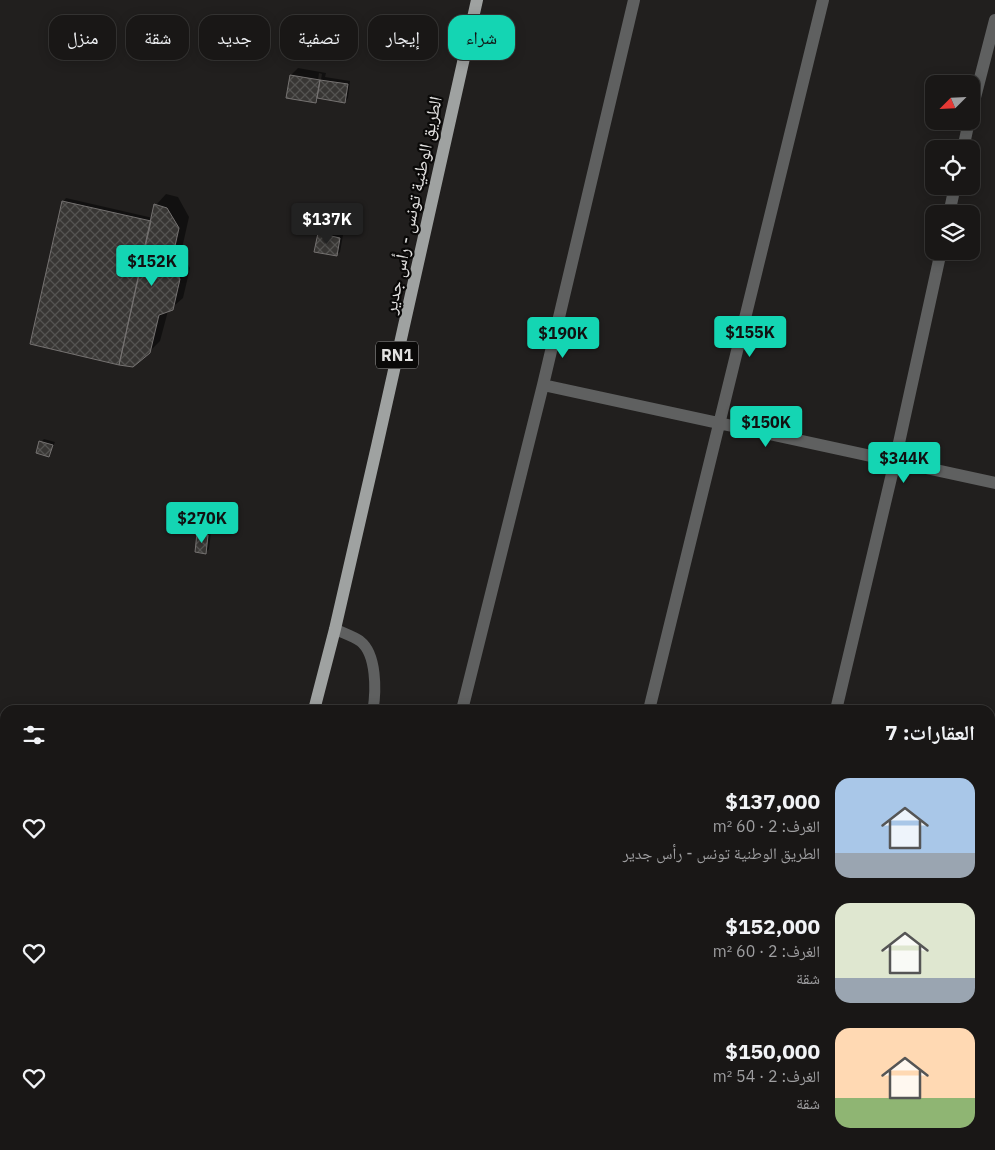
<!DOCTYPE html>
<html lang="ar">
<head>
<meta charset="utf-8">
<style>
  :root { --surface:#191716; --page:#262423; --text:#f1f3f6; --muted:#9f9fa1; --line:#373635; --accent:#14d5b3 }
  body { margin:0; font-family:"IBM Plex Sans","Noto Naskh Arabic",sans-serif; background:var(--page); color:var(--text); direction:rtl; height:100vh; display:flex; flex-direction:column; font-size:19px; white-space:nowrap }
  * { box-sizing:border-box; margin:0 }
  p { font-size:16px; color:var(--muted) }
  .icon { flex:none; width:28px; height:28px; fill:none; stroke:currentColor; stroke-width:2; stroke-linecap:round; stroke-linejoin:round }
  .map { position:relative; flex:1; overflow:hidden; direction:ltr }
  .panel { position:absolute; left:0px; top:705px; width:995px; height:445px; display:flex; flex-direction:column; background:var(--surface); border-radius:15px 15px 0 0; box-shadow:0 2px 12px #0003,0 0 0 1px var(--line); direction:rtl }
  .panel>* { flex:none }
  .banner { position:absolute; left:15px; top:15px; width:500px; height:45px; direction:rtl; display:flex; gap:10px }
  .needle { width:32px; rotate:246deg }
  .controls { position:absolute; left:925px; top:75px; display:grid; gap:10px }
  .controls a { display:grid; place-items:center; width:55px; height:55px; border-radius:10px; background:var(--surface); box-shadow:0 2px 12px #0003,0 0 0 1px var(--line); font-size:25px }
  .price { position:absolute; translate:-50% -42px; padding:0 11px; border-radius:5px; background:var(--accent); color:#111; font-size:16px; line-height:32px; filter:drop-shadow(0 1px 2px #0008) }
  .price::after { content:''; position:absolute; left:50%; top:30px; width:15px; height:11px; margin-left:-8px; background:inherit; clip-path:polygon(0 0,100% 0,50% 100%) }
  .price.current { background:#222; color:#fff }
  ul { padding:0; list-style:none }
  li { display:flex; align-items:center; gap:15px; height:125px; padding:0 20px }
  li span { display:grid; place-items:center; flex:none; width:140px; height:100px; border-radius:15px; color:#555 }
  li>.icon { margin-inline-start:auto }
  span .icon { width:60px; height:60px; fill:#fffc; stroke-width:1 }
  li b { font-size:21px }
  h2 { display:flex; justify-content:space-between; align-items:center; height:60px; padding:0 20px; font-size:21px }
  .pill { padding:0 18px; border-radius:15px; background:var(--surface); box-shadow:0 2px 12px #0003,0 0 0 1px var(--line); font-size:18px; line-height:45px }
  .pill.current { background:var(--accent); color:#111 }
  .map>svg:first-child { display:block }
  .shadow { fill:#0007; fill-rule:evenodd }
  .building { fill:url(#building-cross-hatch); stroke:#757271 }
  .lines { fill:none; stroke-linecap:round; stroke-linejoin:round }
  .path { stroke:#6c6b6a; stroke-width:3; stroke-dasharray:2.5 2.5; stroke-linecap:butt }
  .service { stroke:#5f6060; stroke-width:11 }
  .minor { stroke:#5f6060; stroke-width:12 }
  .primary { stroke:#9fa2a1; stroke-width:12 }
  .rail-casing { stroke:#cecdcc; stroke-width:5.5 }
  .rail { stroke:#0a0908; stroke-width:4; stroke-dasharray:11; stroke-linecap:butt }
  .labels { text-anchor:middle; stroke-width:4.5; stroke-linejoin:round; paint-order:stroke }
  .shield { fill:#0a0908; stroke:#a1a09f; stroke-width:1 }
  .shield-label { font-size:16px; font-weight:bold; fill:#e2e1e0 }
  .street-label { font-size:18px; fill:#e2e1e0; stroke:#0a0908 }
</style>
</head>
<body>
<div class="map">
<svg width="995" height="1150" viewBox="0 0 995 1150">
  <defs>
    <pattern id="building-cross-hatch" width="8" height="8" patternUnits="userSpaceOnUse" patternTransform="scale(1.25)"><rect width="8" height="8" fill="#383634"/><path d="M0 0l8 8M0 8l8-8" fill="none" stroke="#545351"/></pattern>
  </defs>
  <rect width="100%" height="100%" fill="#211f1e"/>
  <path class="shadow" d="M 298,68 L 326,73 L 325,77 L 350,81 L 348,98 L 345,101 L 320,97 L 315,102 L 291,75 ZM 319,73 L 322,74 L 318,96 L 316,96 Z
    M 166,194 L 178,197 L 189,217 L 181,253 L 190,268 L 183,298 L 168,311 L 160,341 L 149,352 L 63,202 L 66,198 L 153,218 L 156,205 Z
    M 322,231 L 343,235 L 340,252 L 336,255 L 319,234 Z
    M 44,439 L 55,442 L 49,455 L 41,442 Z
    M 202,530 L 211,532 L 209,549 L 206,552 L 198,534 Z
    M 0,881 L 5,882 L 5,1102 L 0,1101 Z
    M 100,1145 L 124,1145 L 121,1150 L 99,1150 Z"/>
  <path class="building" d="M 290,75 L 320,80 L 316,103 L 286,98 Z
    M 320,80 L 348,84 L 345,103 L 317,98 Z
    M 62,201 L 151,221 L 119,365 L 30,344 Z
    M 154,204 L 167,208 L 179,228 L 171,264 L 180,279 L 173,310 L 159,315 L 150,353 L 133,367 L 119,365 Z
    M 318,233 L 340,238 L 337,256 L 314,252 Z
    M 39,441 L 53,445 L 49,457 L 36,453 Z
    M 197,533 L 208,535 L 206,554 L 195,552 Z
    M 0,898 L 5,900 L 5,1103 L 0,1102 Z
    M 68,1145 L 90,1145 L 89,1150 Z
    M 99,1145 L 119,1145 L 118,1150 L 97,1150 Z"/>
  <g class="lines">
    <path class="path" d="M 0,824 L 5,826"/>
    <path class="service" d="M 335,629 C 343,633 353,636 360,641 C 377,654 376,691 373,710"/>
    <path class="minor" d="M 971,113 L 995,20
      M 963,149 L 969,121
      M 949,214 L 955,186
      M 543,385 L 995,483
      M 462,710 L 543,385 L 634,0
      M 649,710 L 823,0
      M 836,710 L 895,461 L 941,251
      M 990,804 L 995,786
      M 990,982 L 995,983"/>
    <path class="primary" d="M 314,710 L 335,629 L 377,446 L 477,0
      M 211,1150 L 213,1145"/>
    <defs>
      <path id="rail" d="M 0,784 L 5,785
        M 990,1022 L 995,1023"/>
    </defs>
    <use href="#rail" class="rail-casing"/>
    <use href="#rail" class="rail"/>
  </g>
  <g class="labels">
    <rect class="shield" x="376" y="341.5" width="42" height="27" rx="4"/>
    <g class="shield-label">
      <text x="397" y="361">RN1</text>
    </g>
    <g class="street-label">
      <text transform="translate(413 205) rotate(-78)" y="6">الطريق الوطنية تونس - رأس جدير</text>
    </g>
  </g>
</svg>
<div class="controls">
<a><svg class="needle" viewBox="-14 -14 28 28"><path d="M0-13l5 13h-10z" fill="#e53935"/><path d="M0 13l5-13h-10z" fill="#9f9fa1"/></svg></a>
<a><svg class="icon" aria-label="locate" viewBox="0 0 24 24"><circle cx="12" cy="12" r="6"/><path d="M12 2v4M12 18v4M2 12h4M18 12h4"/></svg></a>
<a><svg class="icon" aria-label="layers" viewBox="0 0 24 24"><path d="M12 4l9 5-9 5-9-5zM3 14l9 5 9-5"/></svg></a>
</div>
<b class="price current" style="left:327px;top:245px">$137K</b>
<b class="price" style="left:152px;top:287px">$152K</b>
<b class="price" style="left:750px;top:358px">$155K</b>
<b class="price" style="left:563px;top:359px">$190K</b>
<b class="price" style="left:766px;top:448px">$150K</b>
<b class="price" style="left:904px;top:484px">$344K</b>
<b class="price" style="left:202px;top:544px">$270K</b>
<div class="banner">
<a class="pill current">شراء</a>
<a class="pill">إيجار</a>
<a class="pill">تصفية</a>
<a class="pill">جديد</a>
<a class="pill">شقة</a>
<a class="pill">منزل</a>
</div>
<section class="panel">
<h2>العقارات: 7<svg class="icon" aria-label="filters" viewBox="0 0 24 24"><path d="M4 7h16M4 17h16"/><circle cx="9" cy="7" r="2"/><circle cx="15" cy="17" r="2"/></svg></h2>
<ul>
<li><span style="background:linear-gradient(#a9c7e8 75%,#9aa5b1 0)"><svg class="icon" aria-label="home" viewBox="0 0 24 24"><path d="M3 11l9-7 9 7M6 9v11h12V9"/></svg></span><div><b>$137,000</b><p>الغرف: 2 · 60 m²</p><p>الطريق الوطنية تونس - رأس جدير</p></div><svg class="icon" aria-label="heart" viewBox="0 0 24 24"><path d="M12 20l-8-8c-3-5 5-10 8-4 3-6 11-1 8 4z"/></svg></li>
<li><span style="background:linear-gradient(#dfe7d0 75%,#9aa5b1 0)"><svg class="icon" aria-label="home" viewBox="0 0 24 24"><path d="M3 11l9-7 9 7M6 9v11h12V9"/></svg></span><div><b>$152,000</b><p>الغرف: 2 · 60 m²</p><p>شقة</p></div><svg class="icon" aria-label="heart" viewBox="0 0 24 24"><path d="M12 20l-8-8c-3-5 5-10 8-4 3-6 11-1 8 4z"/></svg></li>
<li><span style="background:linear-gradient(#ffd9b3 70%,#8fb573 0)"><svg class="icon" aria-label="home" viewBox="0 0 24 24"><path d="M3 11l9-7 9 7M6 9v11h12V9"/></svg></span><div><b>$150,000</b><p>الغرف: 2 · 54 m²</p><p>شقة</p></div><svg class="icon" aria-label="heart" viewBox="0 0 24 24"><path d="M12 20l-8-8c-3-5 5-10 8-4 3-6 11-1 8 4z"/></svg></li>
</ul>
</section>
</div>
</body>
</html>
